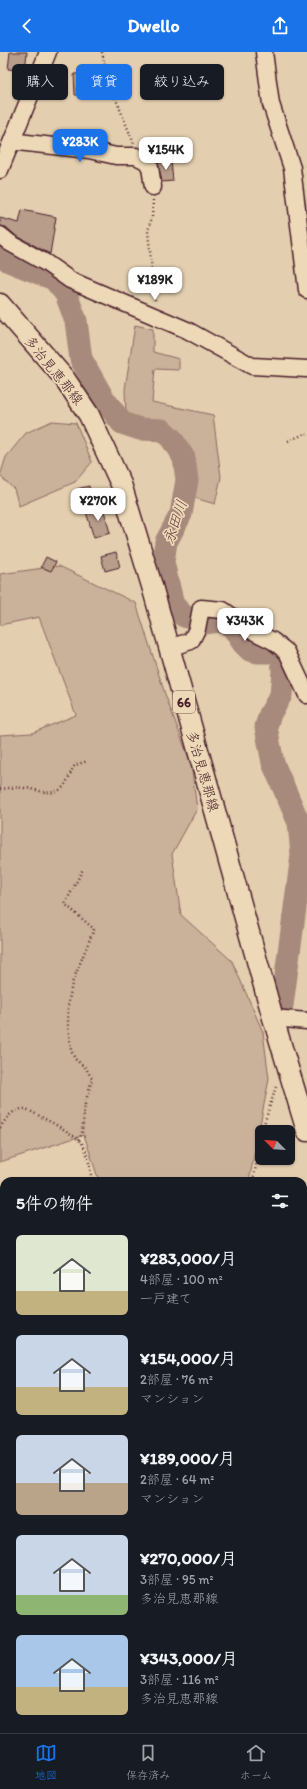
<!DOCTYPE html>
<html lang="ja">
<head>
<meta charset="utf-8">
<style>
  :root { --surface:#171b24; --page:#20242c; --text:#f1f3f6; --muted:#9ea1a6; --line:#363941; --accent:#1a73e8 }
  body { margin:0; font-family:Itim,"Klee One",sans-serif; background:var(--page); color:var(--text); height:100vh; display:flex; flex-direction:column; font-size:15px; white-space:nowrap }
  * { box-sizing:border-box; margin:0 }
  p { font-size:13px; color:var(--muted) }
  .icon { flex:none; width:22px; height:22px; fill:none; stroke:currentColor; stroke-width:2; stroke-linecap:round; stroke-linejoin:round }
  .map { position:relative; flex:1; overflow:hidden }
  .details { position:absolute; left:0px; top:1125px; width:307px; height:556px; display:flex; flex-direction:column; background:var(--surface); border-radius:12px 12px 0 0; box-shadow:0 1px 3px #0004 }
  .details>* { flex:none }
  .guide { position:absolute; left:12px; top:12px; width:283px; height:36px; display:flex; gap:8px }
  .needle { width:26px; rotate:294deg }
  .tools { position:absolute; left:255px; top:1073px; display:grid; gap:8px }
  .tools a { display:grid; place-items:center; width:40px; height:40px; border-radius:6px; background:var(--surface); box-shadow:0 1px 3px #0004; font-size:20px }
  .price { position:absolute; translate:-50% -34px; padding:0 9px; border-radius:8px; background:#fff; color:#222; font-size:13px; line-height:26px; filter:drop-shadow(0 1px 2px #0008) }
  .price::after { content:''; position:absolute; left:50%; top:24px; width:12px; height:9px; margin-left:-6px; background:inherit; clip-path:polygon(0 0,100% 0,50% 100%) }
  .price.active { background:var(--accent); color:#fff }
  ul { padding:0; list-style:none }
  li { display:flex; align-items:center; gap:12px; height:100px; padding:0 16px }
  li span { display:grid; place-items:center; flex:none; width:112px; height:80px; border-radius:6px; color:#555 }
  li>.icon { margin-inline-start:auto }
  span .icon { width:48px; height:48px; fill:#fffc; stroke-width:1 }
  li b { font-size:17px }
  h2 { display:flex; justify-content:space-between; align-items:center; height:48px; padding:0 16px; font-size:17px }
  .tag { padding:0 14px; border-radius:6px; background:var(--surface); box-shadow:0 1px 3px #0004; font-size:14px; line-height:36px }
  .tag.active { background:var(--accent); color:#fff }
  header { display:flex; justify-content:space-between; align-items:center; height:52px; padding:0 16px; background:var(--accent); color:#fff; font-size:18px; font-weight:700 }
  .dock { display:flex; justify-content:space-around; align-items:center; height:56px; border-top:1px solid var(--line); background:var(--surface); font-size:11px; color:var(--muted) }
  .dock a { display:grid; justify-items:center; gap:2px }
  .dock .active { color:var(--accent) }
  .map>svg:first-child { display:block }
  .green { fill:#cab199; stroke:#8a6862 }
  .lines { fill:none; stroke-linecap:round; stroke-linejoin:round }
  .river { stroke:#a88a7c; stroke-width:23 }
  .building { fill:#b89d8a; stroke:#4a1f2b }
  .minor-casing { stroke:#4a1f2b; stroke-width:19 }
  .major-casing { stroke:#4a1f2b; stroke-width:23 }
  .path { stroke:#4a1f2b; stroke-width:2.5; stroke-dasharray:1 3; stroke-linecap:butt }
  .minor { stroke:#edd9b7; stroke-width:16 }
  .major { stroke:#edd9b7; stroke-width:20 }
  .labels { text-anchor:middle; stroke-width:3.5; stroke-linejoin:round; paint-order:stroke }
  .shield { fill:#edd9b7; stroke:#7b5755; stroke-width:1 }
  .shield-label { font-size:13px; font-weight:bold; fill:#4a1f2b }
  .street-label { font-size:14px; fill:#4a1f2b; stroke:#edd9b7 }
  .water-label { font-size:15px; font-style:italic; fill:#623a3f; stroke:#edd9b7 }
</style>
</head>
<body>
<header><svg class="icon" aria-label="back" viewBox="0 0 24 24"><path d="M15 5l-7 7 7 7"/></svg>Dwello<svg class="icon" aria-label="share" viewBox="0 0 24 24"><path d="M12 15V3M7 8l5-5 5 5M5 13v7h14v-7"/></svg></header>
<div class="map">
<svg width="307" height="1681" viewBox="0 0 307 1681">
  <rect width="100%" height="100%" fill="#e3ceaf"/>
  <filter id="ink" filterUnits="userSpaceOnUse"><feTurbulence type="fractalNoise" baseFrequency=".025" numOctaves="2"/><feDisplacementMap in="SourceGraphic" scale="8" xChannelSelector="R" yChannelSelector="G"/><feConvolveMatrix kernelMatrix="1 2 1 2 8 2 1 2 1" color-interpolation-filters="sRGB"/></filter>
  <g filter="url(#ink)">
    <path class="green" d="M 135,273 L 153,277 L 153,300 L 179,307 L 179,318 L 155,317 L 152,350 L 213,363 L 221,425 L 215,452 L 191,445 L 192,427 L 190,405 L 179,386 L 163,371 L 126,364 L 125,337 Z
      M 52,369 L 76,371 L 92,410 L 75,430 L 19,454 L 14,437 L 0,424 L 6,405 L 26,381 Z
      M 59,514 L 136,551 L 165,642 L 191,712 L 197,757 L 172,802 L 181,863 L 232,909 L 263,980 L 269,1027 L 249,1129 L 99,1129 L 84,1083 L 0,1110 L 0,683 L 32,681 L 76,663 L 39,565 L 0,573 L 0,522 Z
      M 4,1469 L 4,1568 L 0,1575 L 0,1470 Z
      M 303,1501 L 307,1501 L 307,1681 L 229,1681 L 226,1677 L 303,1677 Z"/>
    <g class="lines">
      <path class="river" d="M 0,202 L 9,209 L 54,227 L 66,242 L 76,269 L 81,307 L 103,346 L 122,371 L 140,377 L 162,378 L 171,386 L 184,406 L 187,428 L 181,462 L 166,490 L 163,510 L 173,553 L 184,564 L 204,571 L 218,569 L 232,574 L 243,591 L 250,598 L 258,600 L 277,600 L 282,608 L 283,619 L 281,643 L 270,662 L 266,675 L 273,711 L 299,771 L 302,803 L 281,961"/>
    </g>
    <path class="building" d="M 10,0 L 27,0 L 25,19 L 8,17 Z
      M 92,21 L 93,42 L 75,43 L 74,22 Z
      M 171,109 L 173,129 L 162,130 L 158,111 Z
      M 22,158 L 56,165 L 50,202 L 15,183 L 6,175 L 0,174 L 0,166 L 19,171 Z
      M 89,434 L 93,451 L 80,453 L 77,437 Z
      M 103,455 L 110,481 L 94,486 L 86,460 Z
      M 116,500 L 120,515 L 105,519 L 101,504 Z
      M 46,505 L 56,510 L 51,519 L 41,515 Z"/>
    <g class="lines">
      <defs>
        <path id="minor" d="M 264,0 L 271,52 L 292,116 L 307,238
          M 12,88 L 18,90 L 89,98 L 116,104 L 136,104 L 146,109 L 150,115 L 153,135
          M 0,118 L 48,0
          M 0,183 L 10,191 L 46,211 L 70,228 L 187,278 L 252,314 L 307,317
          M 170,598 L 178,593 L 191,589 L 197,577 L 201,556 L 223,558 L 255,580 L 273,589 L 287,600 L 307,643
          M 273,966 L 307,969
          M 303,1279 L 307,1278
          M 0,1313 L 4,1313
          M 303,1446 L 307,1446
          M 303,1494 L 307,1494
          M 0,1536 L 4,1541
          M 177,1677 L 179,1681
          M 35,1681 L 37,1677"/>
        <path id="major" d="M 0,252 L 65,327 L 89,363 L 121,432 L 152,534 L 273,966 L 307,1079"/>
      </defs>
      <use href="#minor" class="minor-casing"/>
      <use href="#major" class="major-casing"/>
      <path class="path" d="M 102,0 L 107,25 L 134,92
        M 153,148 L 152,165 L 148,179 L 155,249
        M 288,389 L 307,381
        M 0,737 C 9,736 16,735 25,736 C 37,737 50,745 61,737 C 68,731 70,720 75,713 L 88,709
        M 0,1076 C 6,1066 13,1056 26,1057 C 38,1063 78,1083 83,1093 C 89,1104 90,1117 92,1129
        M 79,1088 L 82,1081 L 85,1052 L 92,1027 L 86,1016 L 75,1007 L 71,998 L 68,974 L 68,955 L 72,931 L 94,877 L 65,852 L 83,817
        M 253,1129 L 264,1072 L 276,1035"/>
      <use href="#minor" class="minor"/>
      <use href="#major" class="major"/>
    </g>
  </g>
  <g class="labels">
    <rect class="shield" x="173" y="639" width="22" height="22" rx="3"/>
    <g class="shield-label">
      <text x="184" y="655">66</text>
    </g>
    <g class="street-label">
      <text transform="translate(54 318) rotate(51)" y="5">多治見恵那線</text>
      <text transform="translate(203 719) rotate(74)" y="5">多治見恵那線</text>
    </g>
    <g class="water-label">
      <text transform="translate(175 470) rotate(-71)" y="5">永田川</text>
    </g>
  </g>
</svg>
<div class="tools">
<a><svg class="needle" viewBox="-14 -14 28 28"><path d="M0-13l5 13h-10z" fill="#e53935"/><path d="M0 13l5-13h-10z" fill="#9ea1a6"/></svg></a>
</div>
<b class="price active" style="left:80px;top:111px">¥283K</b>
<b class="price" style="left:166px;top:119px">¥154K</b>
<b class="price" style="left:155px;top:249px">¥189K</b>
<b class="price" style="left:98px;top:470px">¥270K</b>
<b class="price" style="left:245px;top:590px">¥343K</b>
<div class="guide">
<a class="tag">購入</a>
<a class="tag active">賃貸</a>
<a class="tag">絞り込み</a>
</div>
<section class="details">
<h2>5件の物件<svg class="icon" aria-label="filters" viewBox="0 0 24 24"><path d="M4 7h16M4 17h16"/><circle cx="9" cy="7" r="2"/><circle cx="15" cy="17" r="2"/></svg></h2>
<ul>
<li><span style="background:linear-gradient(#dfe7d0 70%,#c2b280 0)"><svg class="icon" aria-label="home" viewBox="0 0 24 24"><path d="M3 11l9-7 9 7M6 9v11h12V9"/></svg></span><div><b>¥283,000/月</b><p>4部屋 · 100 m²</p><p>一戸建て</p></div></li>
<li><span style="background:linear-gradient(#c9d6e8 65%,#c2b280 0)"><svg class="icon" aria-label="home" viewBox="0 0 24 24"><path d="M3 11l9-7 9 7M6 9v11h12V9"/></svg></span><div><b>¥154,000/月</b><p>2部屋 · 76 m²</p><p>マンション</p></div></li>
<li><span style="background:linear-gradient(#c9d6e8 60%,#b9a48a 0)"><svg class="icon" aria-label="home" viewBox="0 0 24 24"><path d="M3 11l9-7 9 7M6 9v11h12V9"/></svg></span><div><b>¥189,000/月</b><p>2部屋 · 64 m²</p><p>マンション</p></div></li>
<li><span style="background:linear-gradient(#c9d6e8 75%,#8fb573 0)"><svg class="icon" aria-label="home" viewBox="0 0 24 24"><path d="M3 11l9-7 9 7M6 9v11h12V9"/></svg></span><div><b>¥270,000/月</b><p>3部屋 · 95 m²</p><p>多治見恵那線</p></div></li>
<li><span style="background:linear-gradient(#a9c7e8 65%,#c2b280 0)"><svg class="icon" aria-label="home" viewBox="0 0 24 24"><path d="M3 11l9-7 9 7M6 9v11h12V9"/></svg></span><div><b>¥343,000/月</b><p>3部屋 · 116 m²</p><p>多治見恵那線</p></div></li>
</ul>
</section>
</div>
<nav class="dock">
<a class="active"><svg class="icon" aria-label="map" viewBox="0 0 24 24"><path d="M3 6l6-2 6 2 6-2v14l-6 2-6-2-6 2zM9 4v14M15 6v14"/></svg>地図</a>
<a><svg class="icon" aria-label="saved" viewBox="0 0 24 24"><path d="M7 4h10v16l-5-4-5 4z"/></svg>保存済み</a>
<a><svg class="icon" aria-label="home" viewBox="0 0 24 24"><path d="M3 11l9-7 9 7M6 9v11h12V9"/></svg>ホーム</a>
</nav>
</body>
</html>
